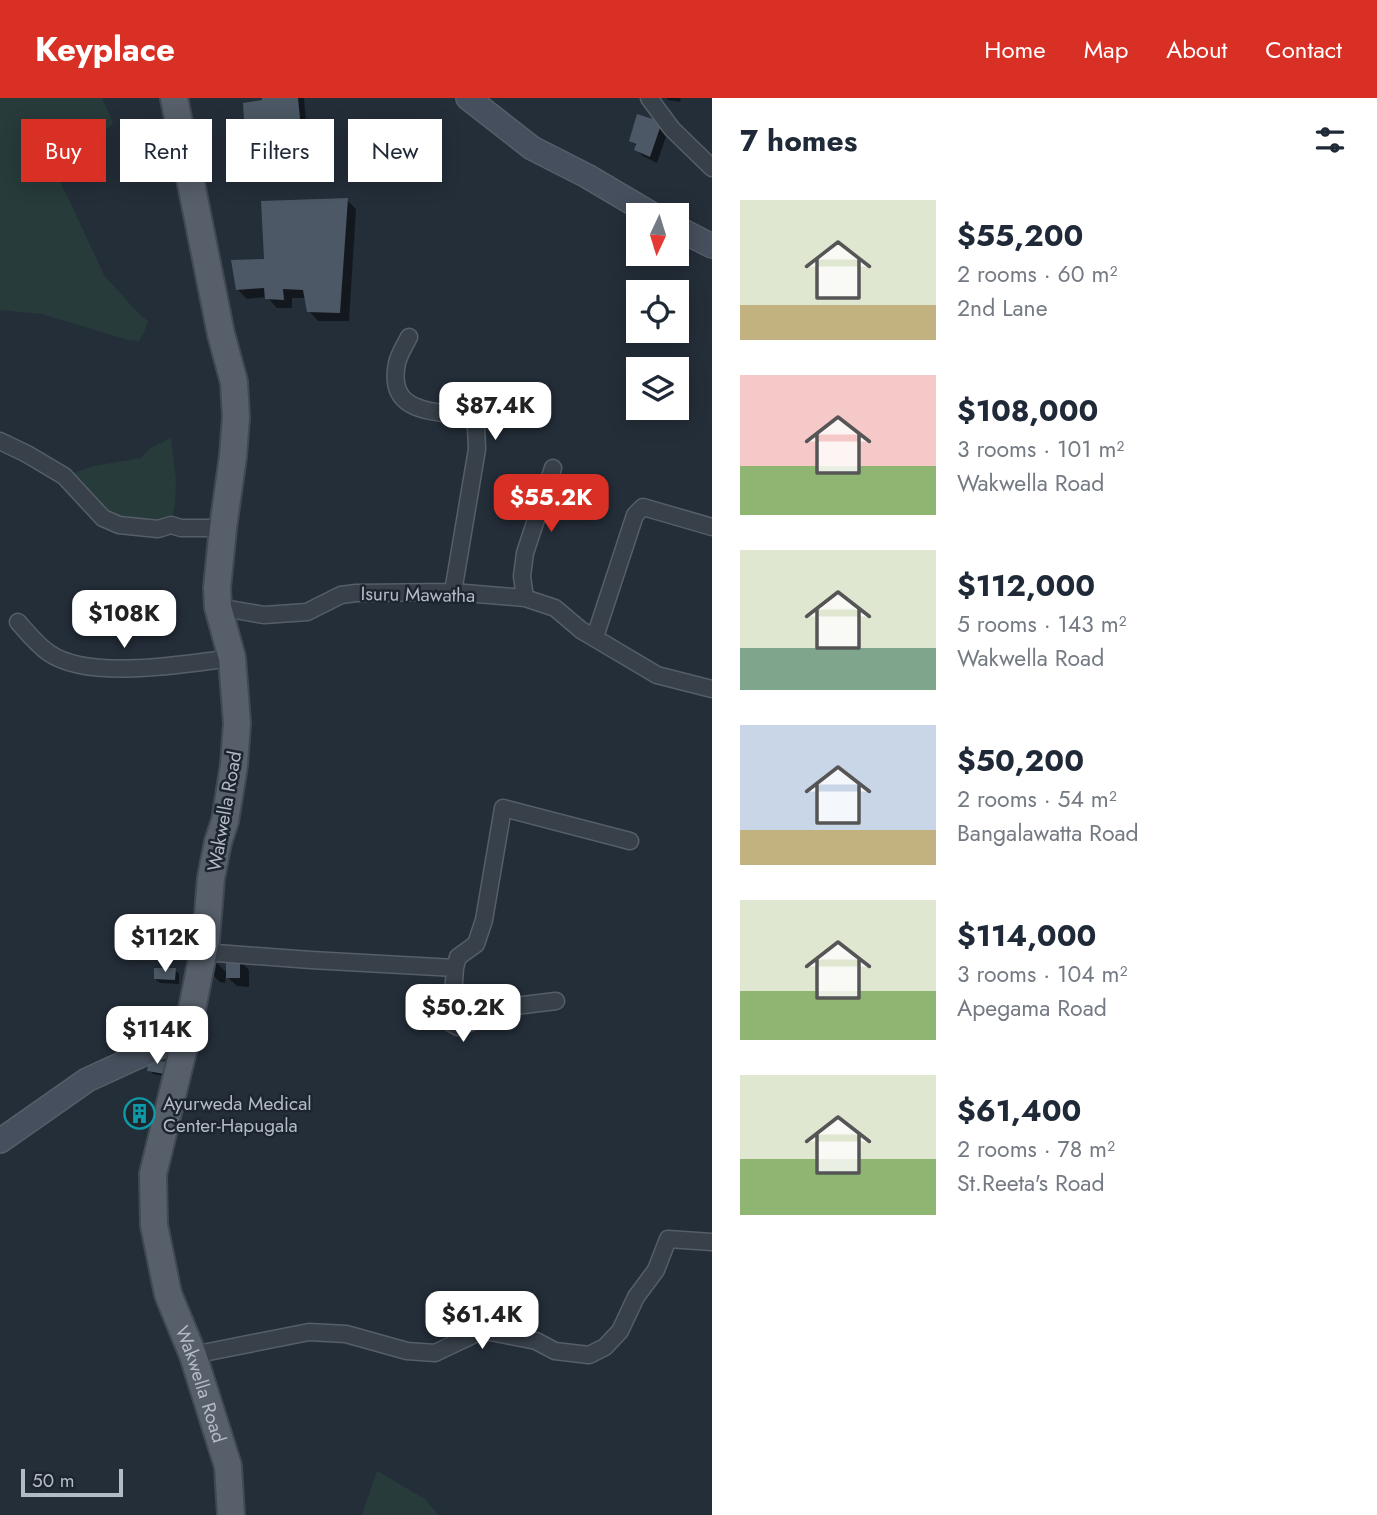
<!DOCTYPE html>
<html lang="en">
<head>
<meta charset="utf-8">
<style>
  :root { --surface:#fff; --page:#f6f6f7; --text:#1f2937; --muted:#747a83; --accent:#d93025 }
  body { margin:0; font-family:Jost,sans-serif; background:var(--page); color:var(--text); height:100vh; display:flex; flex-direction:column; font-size:26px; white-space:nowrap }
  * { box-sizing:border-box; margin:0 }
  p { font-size:23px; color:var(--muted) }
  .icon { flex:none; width:38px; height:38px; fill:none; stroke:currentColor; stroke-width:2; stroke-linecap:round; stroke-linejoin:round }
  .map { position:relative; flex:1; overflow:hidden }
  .details { display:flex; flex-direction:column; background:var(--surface); width:665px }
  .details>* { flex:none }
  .guide { position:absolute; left:21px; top:21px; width:584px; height:63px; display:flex; gap:14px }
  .needle { width:46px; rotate:184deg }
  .tools { position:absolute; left:626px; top:105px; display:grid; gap:14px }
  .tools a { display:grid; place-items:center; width:63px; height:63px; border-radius:0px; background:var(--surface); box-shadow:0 4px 18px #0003; font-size:35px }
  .scale { position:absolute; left:21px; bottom:18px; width:102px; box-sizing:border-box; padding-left:7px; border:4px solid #b3bbc6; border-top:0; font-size:19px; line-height:24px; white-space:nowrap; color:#b3bbc6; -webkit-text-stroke:5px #1d252f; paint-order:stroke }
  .price { position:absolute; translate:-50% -60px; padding:0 16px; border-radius:14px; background:#fff; color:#222; font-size:23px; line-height:46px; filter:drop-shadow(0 2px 4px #0008) }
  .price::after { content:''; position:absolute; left:50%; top:42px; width:21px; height:16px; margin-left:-10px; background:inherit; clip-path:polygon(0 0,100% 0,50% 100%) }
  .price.active { background:var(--accent); color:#fff }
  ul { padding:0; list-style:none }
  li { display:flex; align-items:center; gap:21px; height:175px; padding:0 28px }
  li span { display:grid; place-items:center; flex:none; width:196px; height:140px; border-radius:0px; color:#555 }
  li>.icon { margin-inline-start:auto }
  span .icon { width:84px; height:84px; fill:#fffc; stroke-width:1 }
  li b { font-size:30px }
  h2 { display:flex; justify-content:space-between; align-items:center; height:84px; padding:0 28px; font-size:30px }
  .pill { padding:0 24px; border-radius:0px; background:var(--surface); box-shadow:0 4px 18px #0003; font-size:24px; line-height:63px }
  .pill.active { background:var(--accent); color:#fff }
  header { display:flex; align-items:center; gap:42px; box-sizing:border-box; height:98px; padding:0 35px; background:var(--accent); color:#fff }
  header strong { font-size:33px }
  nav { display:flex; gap:38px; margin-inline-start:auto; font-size:24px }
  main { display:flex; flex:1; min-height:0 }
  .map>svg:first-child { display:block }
  .green { fill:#273b3b }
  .shadow { fill:#0007 }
  .building { fill:#4c5865 }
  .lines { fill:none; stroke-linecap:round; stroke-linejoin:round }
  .street-casing { stroke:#565e68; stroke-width:19 }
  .secondary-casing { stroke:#565e68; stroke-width:26 }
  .primary-casing { stroke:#414953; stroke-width:30 }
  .street { stroke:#38404a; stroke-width:16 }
  .secondary { stroke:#464f5d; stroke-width:23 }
  .primary { stroke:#565f6a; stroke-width:26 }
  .labels { text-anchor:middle; stroke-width:5; stroke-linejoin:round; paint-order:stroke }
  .street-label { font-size:19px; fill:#b3bbc6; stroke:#1d252f }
  .poi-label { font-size:19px; fill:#b3bbc6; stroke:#1d252f; text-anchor:start }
</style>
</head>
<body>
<header>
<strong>Keyplace</strong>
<nav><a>Home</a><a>Map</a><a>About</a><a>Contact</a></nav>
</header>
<main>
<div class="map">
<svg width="712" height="1417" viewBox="0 0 712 1417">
  <rect width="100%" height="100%" fill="#242e39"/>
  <path class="green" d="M 0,0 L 102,0 L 113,25 L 108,30 L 102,32 L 55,37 L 50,40 L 49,53 L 54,70 L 104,177 L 137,214 L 148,223 L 145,232 L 139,243 L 128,242 L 42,216 L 0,212 Z
    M 171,340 L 176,381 L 175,406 L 171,427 L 119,427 L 64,378 L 94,368 L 141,360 L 149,351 Z
    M 377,1373 L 425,1401 L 438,1417 L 362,1417 Z"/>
  <path class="shadow" d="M 264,0 L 304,0 L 307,37 L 263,38 L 256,29 L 253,29 L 246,22 L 264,3 Z
    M 666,0 L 681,0 L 680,4 L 668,2 Z
    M 661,26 L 668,33 L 657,65 L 643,58 L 636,52 L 637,49 L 631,43 Z
    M 347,102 L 356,111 L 349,223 L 318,223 L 309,213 L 306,200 L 292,200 L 292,210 L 277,210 L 267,199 L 247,201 L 238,192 L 266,163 Z
    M 240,863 L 249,872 L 249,889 L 237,888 L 226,878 L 225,885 L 220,884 L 211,875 L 212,865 L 217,865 L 228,876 Z
    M 175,872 L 179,876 L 179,886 L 160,885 L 155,881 Z
    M 150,963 L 169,979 L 153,976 L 149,972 Z
    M 149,1011 L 153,1015 L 150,1030 L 138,1027 L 133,1023 Z"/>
  <path class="building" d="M 262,0 L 298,0 L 301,31 L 254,32 L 253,23 L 244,22 L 243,5 L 262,2 Z
    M 637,16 L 662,24 L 650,59 L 634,52 L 636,46 L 629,43 Z
    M 348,100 L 340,215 L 307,214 L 303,192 L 283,191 L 284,202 L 265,201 L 264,190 L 236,192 L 231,162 L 264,161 L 261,103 Z
    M 226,860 L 240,861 L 240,880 L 226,880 Z
    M 154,870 L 176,870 L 175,882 L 154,881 Z
    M 149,961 L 167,964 L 165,976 L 147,973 Z
    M 135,1007 L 149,1009 L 146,1026 L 132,1024 Z"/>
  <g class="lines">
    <defs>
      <path id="street" d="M 649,0 L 672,31 L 712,70
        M 409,239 C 405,247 399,256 397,265 C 387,315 431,313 468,318 L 476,328 L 477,351 L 453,494
        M 0,343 L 27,356 L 64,378 L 103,420 L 119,427 L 158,431 L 171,427 L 181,430 L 223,430
        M 525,500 L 522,478 L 525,455 L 553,370
        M 218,509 L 264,517 L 307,514 L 341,497 L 356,495 L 453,494 L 525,500 L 555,510 L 581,532 L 657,577 L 712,591
        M 18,524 C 27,534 37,547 49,555 C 89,583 185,566 232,560
        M 595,539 L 635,417 L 643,409 L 712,429
        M 203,854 L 311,862 L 455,870 L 458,859 L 476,846 L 484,822 L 503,710 L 630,743
        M 455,870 L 451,925 L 458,929 L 515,908 L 556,903
        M 193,1257 L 309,1234 L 346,1236 L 407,1253 L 435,1255 L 477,1235 L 491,1234 L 536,1243 L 555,1253 L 589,1257 L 605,1249 L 620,1233 L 636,1199 L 656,1172 L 668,1141 L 712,1144"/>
      <path id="secondary" d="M 468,0 L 532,50 L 587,78 L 653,117
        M 677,130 L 712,148
        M 0,1043 L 87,982 L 187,936"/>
      <g id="primary">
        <path id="s1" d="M 174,0 L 221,236 L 234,284 L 236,319 L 233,358 L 223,430 L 217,490 L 218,509 L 232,560 L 237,625 L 234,667 L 225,723 L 218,744 L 211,780 L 206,841 L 187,936 L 153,1076 L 154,1127 L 168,1196 L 193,1257 L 228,1368 L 231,1417"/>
      </g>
    </defs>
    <use href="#street" class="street-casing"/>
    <use href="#secondary" class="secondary-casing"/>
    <use href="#primary" class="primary-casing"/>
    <use href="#street" class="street"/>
    <use href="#secondary" class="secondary"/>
    <use href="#primary" class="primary"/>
  </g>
  <defs>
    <symbol id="building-ring" viewBox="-11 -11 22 22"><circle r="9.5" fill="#1d252f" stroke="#0f9aa8" stroke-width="1.5"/><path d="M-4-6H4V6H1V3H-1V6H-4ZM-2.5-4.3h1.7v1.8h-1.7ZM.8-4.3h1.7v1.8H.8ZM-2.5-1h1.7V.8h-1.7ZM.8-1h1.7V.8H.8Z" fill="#0f9aa8"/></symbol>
  </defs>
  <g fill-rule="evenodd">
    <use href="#building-ring" x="122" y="998" width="35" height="35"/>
  </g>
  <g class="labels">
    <g class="street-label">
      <text transform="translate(418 496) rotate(1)" y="7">Isuru Mawatha</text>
      <text transform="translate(224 713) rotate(-80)" y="7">Wakwella Road</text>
      <text dy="7" stroke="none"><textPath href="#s1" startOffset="1312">Wakwella Road</textPath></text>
    </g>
    <g class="poi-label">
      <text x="163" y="1012">Ayurweda Medical<tspan x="163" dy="22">Center-Hapugala</tspan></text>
    </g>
  </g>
</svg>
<div class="tools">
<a><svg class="needle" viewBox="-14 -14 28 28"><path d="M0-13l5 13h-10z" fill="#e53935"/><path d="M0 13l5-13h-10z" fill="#747a83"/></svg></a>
<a><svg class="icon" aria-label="locate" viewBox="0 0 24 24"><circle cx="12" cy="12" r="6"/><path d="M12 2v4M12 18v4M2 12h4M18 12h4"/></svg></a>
<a><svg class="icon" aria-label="layers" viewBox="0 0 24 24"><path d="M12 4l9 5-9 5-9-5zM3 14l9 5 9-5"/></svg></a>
</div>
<div class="scale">50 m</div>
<b class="price" style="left:495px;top:344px">$87.4K</b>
<b class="price active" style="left:551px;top:436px">$55.2K</b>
<b class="price" style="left:124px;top:552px">$108K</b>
<b class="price" style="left:165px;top:876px">$112K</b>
<b class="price" style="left:463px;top:946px">$50.2K</b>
<b class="price" style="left:157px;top:968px">$114K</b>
<b class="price" style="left:482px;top:1253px">$61.4K</b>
<div class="guide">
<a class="pill active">Buy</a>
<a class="pill">Rent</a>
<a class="pill">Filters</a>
<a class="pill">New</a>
</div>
</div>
<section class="details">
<h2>7 homes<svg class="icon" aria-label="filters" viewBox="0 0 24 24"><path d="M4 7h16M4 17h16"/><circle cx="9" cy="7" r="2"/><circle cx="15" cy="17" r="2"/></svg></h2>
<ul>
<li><span style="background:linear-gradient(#dfe7d0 75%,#c2b280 0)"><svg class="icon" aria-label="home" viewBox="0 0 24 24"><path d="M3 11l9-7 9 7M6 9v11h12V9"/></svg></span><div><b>$55,200</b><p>2 rooms · 60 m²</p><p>2nd Lane</p></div></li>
<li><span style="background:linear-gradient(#f6c9c9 65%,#8fb573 0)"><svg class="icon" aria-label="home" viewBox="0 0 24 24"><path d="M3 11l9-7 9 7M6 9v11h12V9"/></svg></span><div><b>$108,000</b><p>3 rooms · 101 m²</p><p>Wakwella Road</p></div></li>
<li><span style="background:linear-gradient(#dfe7d0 70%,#7fa58c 0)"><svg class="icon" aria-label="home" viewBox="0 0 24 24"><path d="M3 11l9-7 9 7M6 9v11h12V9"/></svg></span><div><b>$112,000</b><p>5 rooms · 143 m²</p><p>Wakwella Road</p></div></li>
<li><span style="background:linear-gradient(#c9d6e8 75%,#c2b280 0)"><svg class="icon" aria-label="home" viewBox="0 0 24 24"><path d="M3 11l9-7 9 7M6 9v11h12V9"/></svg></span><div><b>$50,200</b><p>2 rooms · 54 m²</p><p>Bangalawatta Road</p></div></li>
<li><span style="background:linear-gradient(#dfe7d0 65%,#8fb573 0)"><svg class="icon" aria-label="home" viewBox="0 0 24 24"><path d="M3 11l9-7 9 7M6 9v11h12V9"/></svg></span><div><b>$114,000</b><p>3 rooms · 104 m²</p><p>Apegama Road</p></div></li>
<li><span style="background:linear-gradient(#dfe7d0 60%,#8fb573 0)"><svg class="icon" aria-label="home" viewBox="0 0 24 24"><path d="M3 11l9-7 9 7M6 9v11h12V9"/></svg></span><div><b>$61,400</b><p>2 rooms · 78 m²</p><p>St.Reeta's Road</p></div></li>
</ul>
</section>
</main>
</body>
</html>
